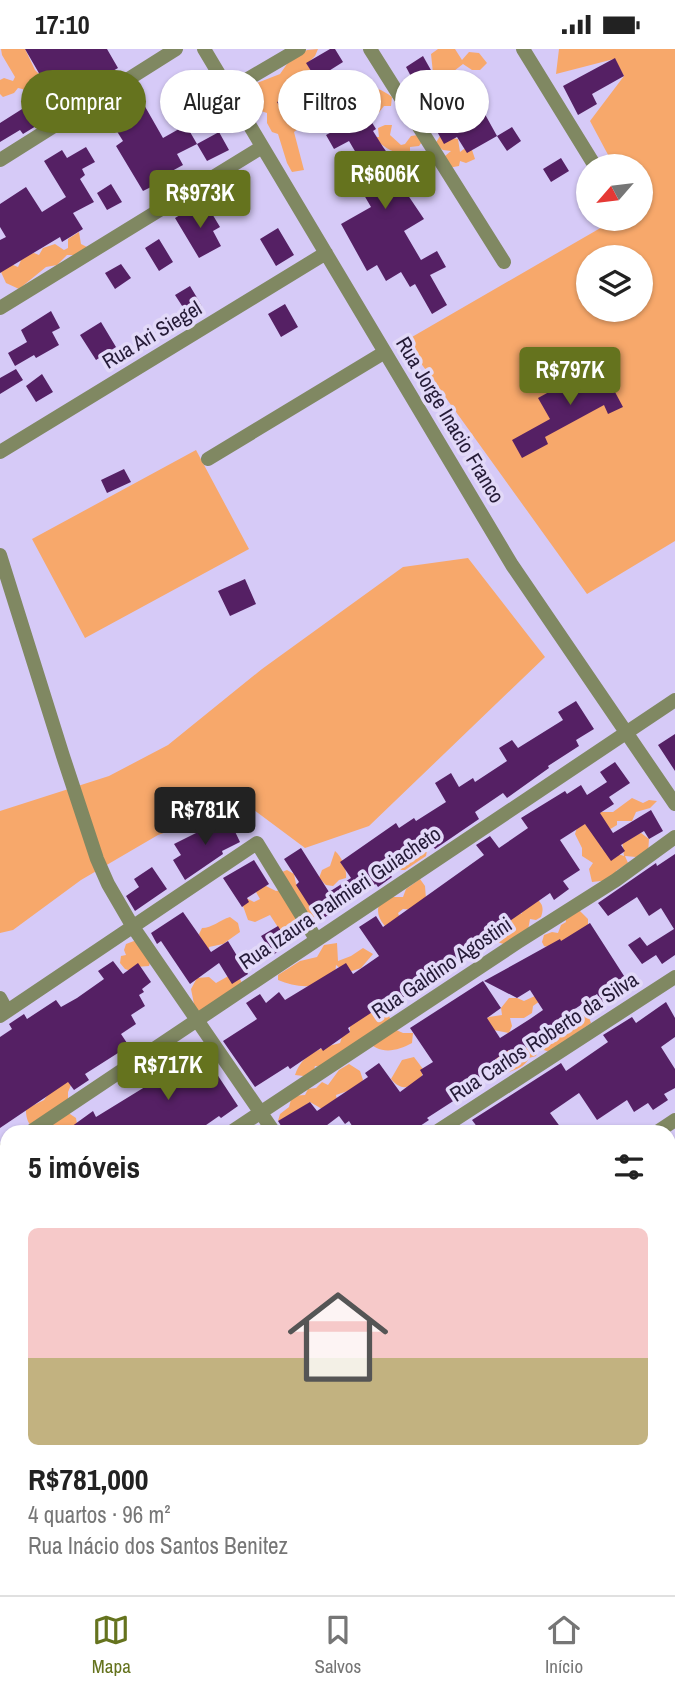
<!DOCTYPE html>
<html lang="pt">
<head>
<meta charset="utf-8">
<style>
  :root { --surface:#fff; --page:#f6f6f6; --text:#222; --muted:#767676; --line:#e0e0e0; --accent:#65731e }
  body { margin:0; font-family:"Archivo Narrow",sans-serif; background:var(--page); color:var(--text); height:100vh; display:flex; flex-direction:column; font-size:26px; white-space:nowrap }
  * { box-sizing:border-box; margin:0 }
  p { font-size:23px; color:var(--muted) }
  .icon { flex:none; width:38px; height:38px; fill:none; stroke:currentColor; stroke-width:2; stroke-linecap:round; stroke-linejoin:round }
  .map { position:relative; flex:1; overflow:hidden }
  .panel { position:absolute; left:0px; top:1076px; width:676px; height:471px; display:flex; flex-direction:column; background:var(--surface); border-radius:21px 21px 0 0; box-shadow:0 2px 5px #0004 }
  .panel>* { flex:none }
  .top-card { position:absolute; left:21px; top:21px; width:634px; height:63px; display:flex; gap:14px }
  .needle { width:46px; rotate:242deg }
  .buttons { position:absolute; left:576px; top:105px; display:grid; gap:14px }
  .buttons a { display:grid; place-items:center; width:77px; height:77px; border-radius:50%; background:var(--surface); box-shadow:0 2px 5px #0004; font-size:35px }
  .price { position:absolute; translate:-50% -60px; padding:0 16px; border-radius:7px; background:var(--accent); color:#fff; font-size:23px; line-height:46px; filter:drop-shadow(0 2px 4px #0008) }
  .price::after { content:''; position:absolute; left:50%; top:42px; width:21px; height:16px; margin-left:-10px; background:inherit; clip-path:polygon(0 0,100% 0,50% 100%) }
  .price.active { background:#222; color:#fff }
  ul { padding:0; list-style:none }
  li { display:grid; align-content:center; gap:14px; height:371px; padding:0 28px }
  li+li { border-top:2px solid var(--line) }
  li span { display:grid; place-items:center; height:217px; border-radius:10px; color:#555 }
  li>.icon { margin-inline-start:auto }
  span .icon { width:126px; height:126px; fill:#fffc; stroke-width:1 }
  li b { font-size:30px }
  h2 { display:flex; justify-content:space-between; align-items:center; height:84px; padding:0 28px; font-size:30px }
  .chip { padding:0 24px; border-radius:32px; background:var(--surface); box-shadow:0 2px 5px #0004; font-size:24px; line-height:63px }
  .chip.active { background:var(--accent); color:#fff }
  .status { display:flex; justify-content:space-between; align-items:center; height:49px; padding:0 35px; background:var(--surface); direction:ltr }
  .status svg { height:19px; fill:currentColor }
  .dock { display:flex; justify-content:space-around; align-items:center; height:98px; border-top:2px solid var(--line); background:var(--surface); font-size:19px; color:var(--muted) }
  .dock a { display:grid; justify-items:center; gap:4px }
  .dock .active { color:var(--accent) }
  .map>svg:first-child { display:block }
  .green { fill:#f7a86b; fill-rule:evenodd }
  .building { fill:#552064 }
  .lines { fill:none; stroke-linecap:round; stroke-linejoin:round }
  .minor { stroke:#808862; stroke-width:14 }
  .labels { text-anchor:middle; stroke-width:7; stroke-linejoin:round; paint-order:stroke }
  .street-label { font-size:21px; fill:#251b37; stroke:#e2d9f8 }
</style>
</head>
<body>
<div class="status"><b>17:10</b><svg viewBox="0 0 49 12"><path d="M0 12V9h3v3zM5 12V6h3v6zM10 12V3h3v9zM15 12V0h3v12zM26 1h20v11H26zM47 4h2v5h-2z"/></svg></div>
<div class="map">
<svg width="675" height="1546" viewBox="0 0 675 1546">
  <rect width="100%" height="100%" fill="#d6caf7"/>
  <path class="green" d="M 1,0 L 25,0 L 35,21 L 40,26 L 45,24 L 46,34 L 31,42 L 18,39 L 14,44 L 3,48 L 0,45 L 0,31 L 4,29 L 13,32 L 15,28 L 2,6 Z
    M 318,0 L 315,7 L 307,15 L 316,30 L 335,24 L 334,34 L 329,42 L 334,45 C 358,37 371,32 392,48 L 391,57 L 384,57 L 376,67 L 367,64 L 368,57 L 352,46 L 334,53 L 294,83 L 304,121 L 292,123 L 287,114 L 278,85 L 272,83 L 267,74 L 267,64 L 255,60 L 252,45 L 257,34 L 280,25 L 287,15 L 307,1 Z
    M 438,0 L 455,0 L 462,11 L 469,3 L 479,4 L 487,14 L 480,21 L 472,21 L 463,15 L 454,22 L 433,24 L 431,5 Z
    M 559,0 L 675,0 L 675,492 L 587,545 L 405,292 L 616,170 L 640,170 L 640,117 L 614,117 L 590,72 L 624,27 L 614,10 L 556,25 ZM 588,208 L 640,208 L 640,261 L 588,261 Z
    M 385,76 L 392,76 L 390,86 L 401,96 L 405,95 L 411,87 L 418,86 L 422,93 L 419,97 L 410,98 L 410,102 L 403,106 C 390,102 382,97 373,88 L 379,88 L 378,79 Z
    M 440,87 L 458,90 L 460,103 L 464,100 L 472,101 L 475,110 L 466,114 L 460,112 L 459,117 L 448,119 L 445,107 L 451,102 L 443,101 L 435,95 Z
    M 79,183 L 81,195 L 89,199 L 79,206 L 67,206 L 57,216 L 46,218 L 19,240 L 6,234 L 1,223 L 8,214 L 18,218 L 23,207 L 34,204 L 39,206 L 43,199 L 55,195 L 64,201 L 68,199 L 68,190 Z
    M 196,401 L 249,500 L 85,589 L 32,490 Z
    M 468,509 L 545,608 L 369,777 L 305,799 L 246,755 L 158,786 L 81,831 L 13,881 L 0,884 L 0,762 L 109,727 L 168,696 L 262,620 L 403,518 Z
    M 632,749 L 643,754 L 649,751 L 657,752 L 650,759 L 636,763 L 632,772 L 617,772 L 617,776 L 597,788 L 602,800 L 624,807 L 622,792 L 641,784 L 649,790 L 648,804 L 636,808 L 625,807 L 628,814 L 616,822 L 617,828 L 606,835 L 601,832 L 592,833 L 589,820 L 593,814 L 582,807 L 582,799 L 575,785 L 578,775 C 590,776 594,773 601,763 L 613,763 Z
    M 420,793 L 428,796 L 426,807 L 405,821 L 395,821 L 391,815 L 393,805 L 415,798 Z
    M 335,802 C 342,808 347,820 346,829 L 339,831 L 333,837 L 326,836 L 319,829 L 322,821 L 330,817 Z
    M 287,821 L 294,825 L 296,835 L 304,834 L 321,862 L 312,870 L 307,869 L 303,878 L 294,882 L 281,883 L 270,866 L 255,873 L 248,871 L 243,857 L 246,849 L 254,853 L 260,850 L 256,843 L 262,835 L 276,842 L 281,841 L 282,823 Z
    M 420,830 L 425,837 L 426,850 L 416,861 L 403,860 L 398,864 L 401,872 L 396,888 C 384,877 369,863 385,848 L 403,848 L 406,840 Z
    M 535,849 C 543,854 544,859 541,868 L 536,871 L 530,870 L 528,881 L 507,896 L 497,893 L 475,905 L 468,902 L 467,890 L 517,862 L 522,865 L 519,857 Z
    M 579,861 L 588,870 L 588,877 C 577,883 556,901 544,897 L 542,893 L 544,886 L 552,883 L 558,884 L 561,876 L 566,873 L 565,867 Z
    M 230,868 L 238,874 L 240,883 L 223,895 L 209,898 L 210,906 L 202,897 L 199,885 L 202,879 C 212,879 220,871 230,868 Z
    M 134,892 L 140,892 L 151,910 L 149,917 L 136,918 L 131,922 L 125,920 L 120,914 L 121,907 L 126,906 L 124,901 L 126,895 Z
    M 337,894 L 338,912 L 351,907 L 363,899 L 373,905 L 361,919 L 346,924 L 336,916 L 335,926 C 319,941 297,939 278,931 L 278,926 L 300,912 L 317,908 L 324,896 Z
    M 232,925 L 240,930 L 244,938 L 204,964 L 195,960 L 191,940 L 197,929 L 209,928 L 216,934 Z
    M 537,946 L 540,952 L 533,957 L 532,964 L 524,969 L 510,969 L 512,977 L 509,984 L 488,980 L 483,972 L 489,968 L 502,966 L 501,959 L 509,949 L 517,949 L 524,952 Z
    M 578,961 L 588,966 L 591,974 L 549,1003 L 539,999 L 536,1007 L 529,1009 C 525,1018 515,1021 506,1024 L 497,1018 L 495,1003 L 528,992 L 537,992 L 555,978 L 558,979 C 564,970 572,969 578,961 Z
    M 373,962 L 380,965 L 388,964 L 394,980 L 403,984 L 413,984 L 412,994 C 396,1003 378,1006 366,990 L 326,1019 L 315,1017 L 312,1028 L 295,1026 C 302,1005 320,999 340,994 L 342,988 L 350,983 L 350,970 Z
    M 414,1008 L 423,1020 L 422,1027 C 411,1038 403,1044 391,1030 L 402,1011 Z
    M 349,1015 L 360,1022 L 363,1031 L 359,1038 L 336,1046 L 338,1056 L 329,1064 L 310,1053 C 300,1060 289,1069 278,1072 L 280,1065 L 289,1058 L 292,1047 L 305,1046 L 308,1040 L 316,1039 L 322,1033 L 328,1036 L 339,1021 Z
    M 66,1029 L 71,1036 L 68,1043 L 68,1054 L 61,1059 L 76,1069 L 77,1075 C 60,1086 25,1091 26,1060 L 44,1051 L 54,1037 Z"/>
  <path class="building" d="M 25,0 L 107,0 L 118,19 L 37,66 L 41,74 L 23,85 L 20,81 L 0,93 L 0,74 L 30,55 L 27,49 L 47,38 Z
    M 330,0 L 335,0 L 343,13 L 316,30 L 306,14 Z
    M 423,7 L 441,39 L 451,33 L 459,47 L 471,40 L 497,87 L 467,104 L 457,88 L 444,95 L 420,52 L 423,50 L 406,18 Z
    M 615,9 L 624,27 L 592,45 L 597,55 L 578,66 L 563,37 Z
    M 307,36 L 317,53 L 287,70 L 277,53 Z
    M 356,48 L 376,80 L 373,82 L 383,98 L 401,123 L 395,127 L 424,170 L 404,182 L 421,211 L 437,202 L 446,218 L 430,226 L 447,256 L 432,265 L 415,235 L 410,238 L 401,223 L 386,232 L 377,216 L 367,222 L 341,175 L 371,158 L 364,146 L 376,138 L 349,92 L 334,100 L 326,86 L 343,77 L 333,62 Z
    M 143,54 L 163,89 L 186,76 L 197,95 L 177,105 L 183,116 L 159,129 L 161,133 L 143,142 L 116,97 L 123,92 L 108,68 L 122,60 L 125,65 Z
    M 512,78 L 521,92 L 507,102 L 497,87 Z
    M 219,83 L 229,101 L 207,112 L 197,95 Z
    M 86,98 L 95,113 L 82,120 L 85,126 L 80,130 L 94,153 L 73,164 L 83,180 L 62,193 L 60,188 L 0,224 L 0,191 L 6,188 L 0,178 L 0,155 L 26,138 L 42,163 L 66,148 L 44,112 L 62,101 L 67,109 Z
    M 561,109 L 569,122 L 551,133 L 543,120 Z
    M 111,135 L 122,153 L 107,161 L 97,144 Z
    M 197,156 L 201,163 L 208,158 L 220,178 L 213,182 L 221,197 L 199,209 L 175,169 Z
    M 278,179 L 294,206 L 276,217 L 260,190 Z
    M 159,190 L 173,213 L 159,222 L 145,199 Z
    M 121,215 L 131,229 L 115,240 L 105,224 Z
    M 190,237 L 202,257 L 188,266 L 175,246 Z
    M 285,255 L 298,278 L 281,288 L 268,265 Z
    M 51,262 L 60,279 L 52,283 L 59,296 L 36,309 L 34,306 L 15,317 L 8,304 L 27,293 L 21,281 Z
    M 101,273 L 116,298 L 96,311 L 80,286 Z
    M 600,315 L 623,358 L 608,365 L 604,356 L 545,388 L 548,395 L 522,409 L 512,391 L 550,370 L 538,349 Z
    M 16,320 L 23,331 L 0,345 L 0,329 Z
    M 42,325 L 53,343 L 36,353 L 26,337 Z
    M 124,420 L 131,433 L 107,444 L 101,431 Z
    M 245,530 L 256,555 L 230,567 L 218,542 Z
    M 576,652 L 594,680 L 576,691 L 579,697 L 548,717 L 549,719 L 507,749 L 503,744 L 475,763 L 479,770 L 435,800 L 428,791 L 420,796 L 418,793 L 408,800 L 384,816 L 392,828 L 378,838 L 376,835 L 319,872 L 296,836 L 299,833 L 284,810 L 301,799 L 329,843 L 351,829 L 340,813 L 396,774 L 399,779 L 414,769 L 416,772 L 446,753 L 435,734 L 451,724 L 459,738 L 473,729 L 475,733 L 507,712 L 499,699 L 512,691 L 518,699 L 563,671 L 558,663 Z
    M 675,685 L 675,722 L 658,696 Z
    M 615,713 L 630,734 L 609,748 L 614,755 L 600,764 L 613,784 L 651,761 L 663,782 L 649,790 L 644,782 L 621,796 L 625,802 L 611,812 L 585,775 L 560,791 L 580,821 L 563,832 L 569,840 L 554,851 L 550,844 L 494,883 L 492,879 L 462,900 L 465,904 L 451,914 L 454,918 L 439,928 L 437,926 L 393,955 L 392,953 L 379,961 L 377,960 L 348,979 L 350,983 L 323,1002 L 321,999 L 290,1020 L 288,1017 L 255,1038 L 223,992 L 257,970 L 246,954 L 260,945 L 266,954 L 279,943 L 285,951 L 346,914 L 353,925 L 379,907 L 359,878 L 376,867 L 383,878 L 484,806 L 476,796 L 490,787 L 499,799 L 528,779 L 521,769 L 565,742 L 567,745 L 581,736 L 587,746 L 607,733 L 600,723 Z
    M 228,768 L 240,793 L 222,802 L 223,805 L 185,831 L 173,811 L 181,806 L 174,795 Z
    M 675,805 L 675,906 L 662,915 L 656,906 L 642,915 L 628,896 L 640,888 L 647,897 L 674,880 L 661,859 L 649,867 L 637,848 L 608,867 L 598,854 L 656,814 L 657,817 Z
    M 254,811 L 269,835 L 247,849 L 249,853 L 242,858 L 223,829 Z
    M 152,818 L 167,840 L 135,862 L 126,847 L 139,838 L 134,830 Z
    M 183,863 L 211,903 L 228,892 L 248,925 L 232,935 L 219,914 L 190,935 L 161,892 L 157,895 L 151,884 Z
    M 590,874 L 626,930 L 612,940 L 616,946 L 603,955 L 597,945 L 569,964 L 572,969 L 537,992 L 513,1007 L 509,1001 L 481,1020 L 485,1025 L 468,1036 L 473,1043 L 459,1052 L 458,1049 L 427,1069 L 429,1071 L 411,1083 L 356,1083 L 349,1072 L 345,1075 L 339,1067 L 318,1083 L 285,1083 L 278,1072 L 310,1053 L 317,1062 L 368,1028 L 365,1024 L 379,1014 L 400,1043 L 423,1026 L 420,1021 L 433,1013 L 410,979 L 483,932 L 501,959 L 487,969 L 500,989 L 530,970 L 543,961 L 530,941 L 517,949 L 484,932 L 560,890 L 561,892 Z
    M 278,877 L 289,895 L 273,906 L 261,887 Z
    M 113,912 L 123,925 L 138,914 L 151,933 L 142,940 L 144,943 L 139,946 L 145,957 L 131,966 L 136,975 L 121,985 L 129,997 L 85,1025 L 89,1031 L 74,1041 L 68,1033 L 0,1079 L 0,988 L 12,980 L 9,975 L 24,965 L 27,970 L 56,951 L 61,958 L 77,949 L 104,930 L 98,922 Z
    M 666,953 L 675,969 L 675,988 L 661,998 L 675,1020 L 675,1039 L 664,1045 L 668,1051 L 653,1061 L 648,1054 L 634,1063 L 627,1051 L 597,1071 L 579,1044 L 550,1064 L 564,1083 L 481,1083 L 472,1071 L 561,1014 L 566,1022 L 608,993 L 603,986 L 632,968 L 636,974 Z
    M 201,1001 L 238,1057 L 221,1069 L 219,1067 L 196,1083 L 64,1083 L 93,1062 L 96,1068 L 153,1033 L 146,1023 L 161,1013 L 167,1023 Z"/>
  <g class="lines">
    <path class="minor" d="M 204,0 L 512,516 L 675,755
      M 370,0 L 504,213
      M 523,0 L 595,117
      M 229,41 L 299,0
      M 0,111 L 176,0
      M 0,259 L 262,98
      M 0,403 L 326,204
      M 208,410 L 385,303
      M 0,506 L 63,707 L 97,810 L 108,835 L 133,878 L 274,1083
      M 0,949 L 7,962
      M 0,967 L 257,794 L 316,890
      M 30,1083 L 675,651
      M 231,1083 L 518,893 L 616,831 L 675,788
      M 436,1083 L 675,928
      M 657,1083 L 675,1071
      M 0,1103 L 7,1099
      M 0,1239 L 7,1234
      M 0,1375 L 7,1370
      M 0,1521 L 7,1516"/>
  </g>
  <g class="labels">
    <g class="street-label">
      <text transform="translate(152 286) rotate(-31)" y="7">Rua Ari Siegel</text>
      <text transform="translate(450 371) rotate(59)" y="7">Rua Jorge Inacio Franco</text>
      <text transform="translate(340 849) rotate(-34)" y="7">Rua Izaura Palmieri Guiacheto</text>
      <text transform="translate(442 919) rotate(-34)" y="7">Rua Galdino Agostini</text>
      <text transform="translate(544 988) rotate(-33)" y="7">Rua Carlos Roberto da Silva</text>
    </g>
  </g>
</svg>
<div class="buttons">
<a><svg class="needle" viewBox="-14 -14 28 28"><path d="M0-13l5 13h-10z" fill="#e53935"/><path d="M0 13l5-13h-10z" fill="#767676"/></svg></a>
<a><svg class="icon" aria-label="layers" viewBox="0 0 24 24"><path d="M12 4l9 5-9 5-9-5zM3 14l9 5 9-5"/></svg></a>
</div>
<b class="price" style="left:385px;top:162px">R$606K</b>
<b class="price" style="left:200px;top:181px">R$973K</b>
<b class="price" style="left:570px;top:358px">R$797K</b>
<b class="price active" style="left:205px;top:798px">R$781K</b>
<b class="price" style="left:168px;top:1053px">R$717K</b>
<div class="top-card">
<a class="chip active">Comprar</a>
<a class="chip">Alugar</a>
<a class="chip">Filtros</a>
<a class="chip">Novo</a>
</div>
<section class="panel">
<h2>5 imóveis<svg class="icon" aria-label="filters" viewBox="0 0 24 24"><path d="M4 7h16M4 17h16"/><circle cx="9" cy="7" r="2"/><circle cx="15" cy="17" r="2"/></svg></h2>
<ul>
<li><span style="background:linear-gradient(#f6c9c9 60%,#c2b280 0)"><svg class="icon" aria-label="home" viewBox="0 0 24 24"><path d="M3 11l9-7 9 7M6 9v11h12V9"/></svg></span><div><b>R$781,000</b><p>4 quartos · 96 m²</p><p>Rua Inácio dos Santos Benitez</p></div></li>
</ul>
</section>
</div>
<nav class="dock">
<a class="active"><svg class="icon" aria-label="map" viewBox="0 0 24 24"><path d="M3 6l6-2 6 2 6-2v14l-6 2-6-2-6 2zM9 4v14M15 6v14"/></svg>Mapa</a>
<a><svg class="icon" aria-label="saved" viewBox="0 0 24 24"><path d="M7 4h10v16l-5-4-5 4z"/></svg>Salvos</a>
<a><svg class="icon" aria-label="home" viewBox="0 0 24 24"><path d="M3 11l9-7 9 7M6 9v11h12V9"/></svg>Início</a>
</nav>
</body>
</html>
